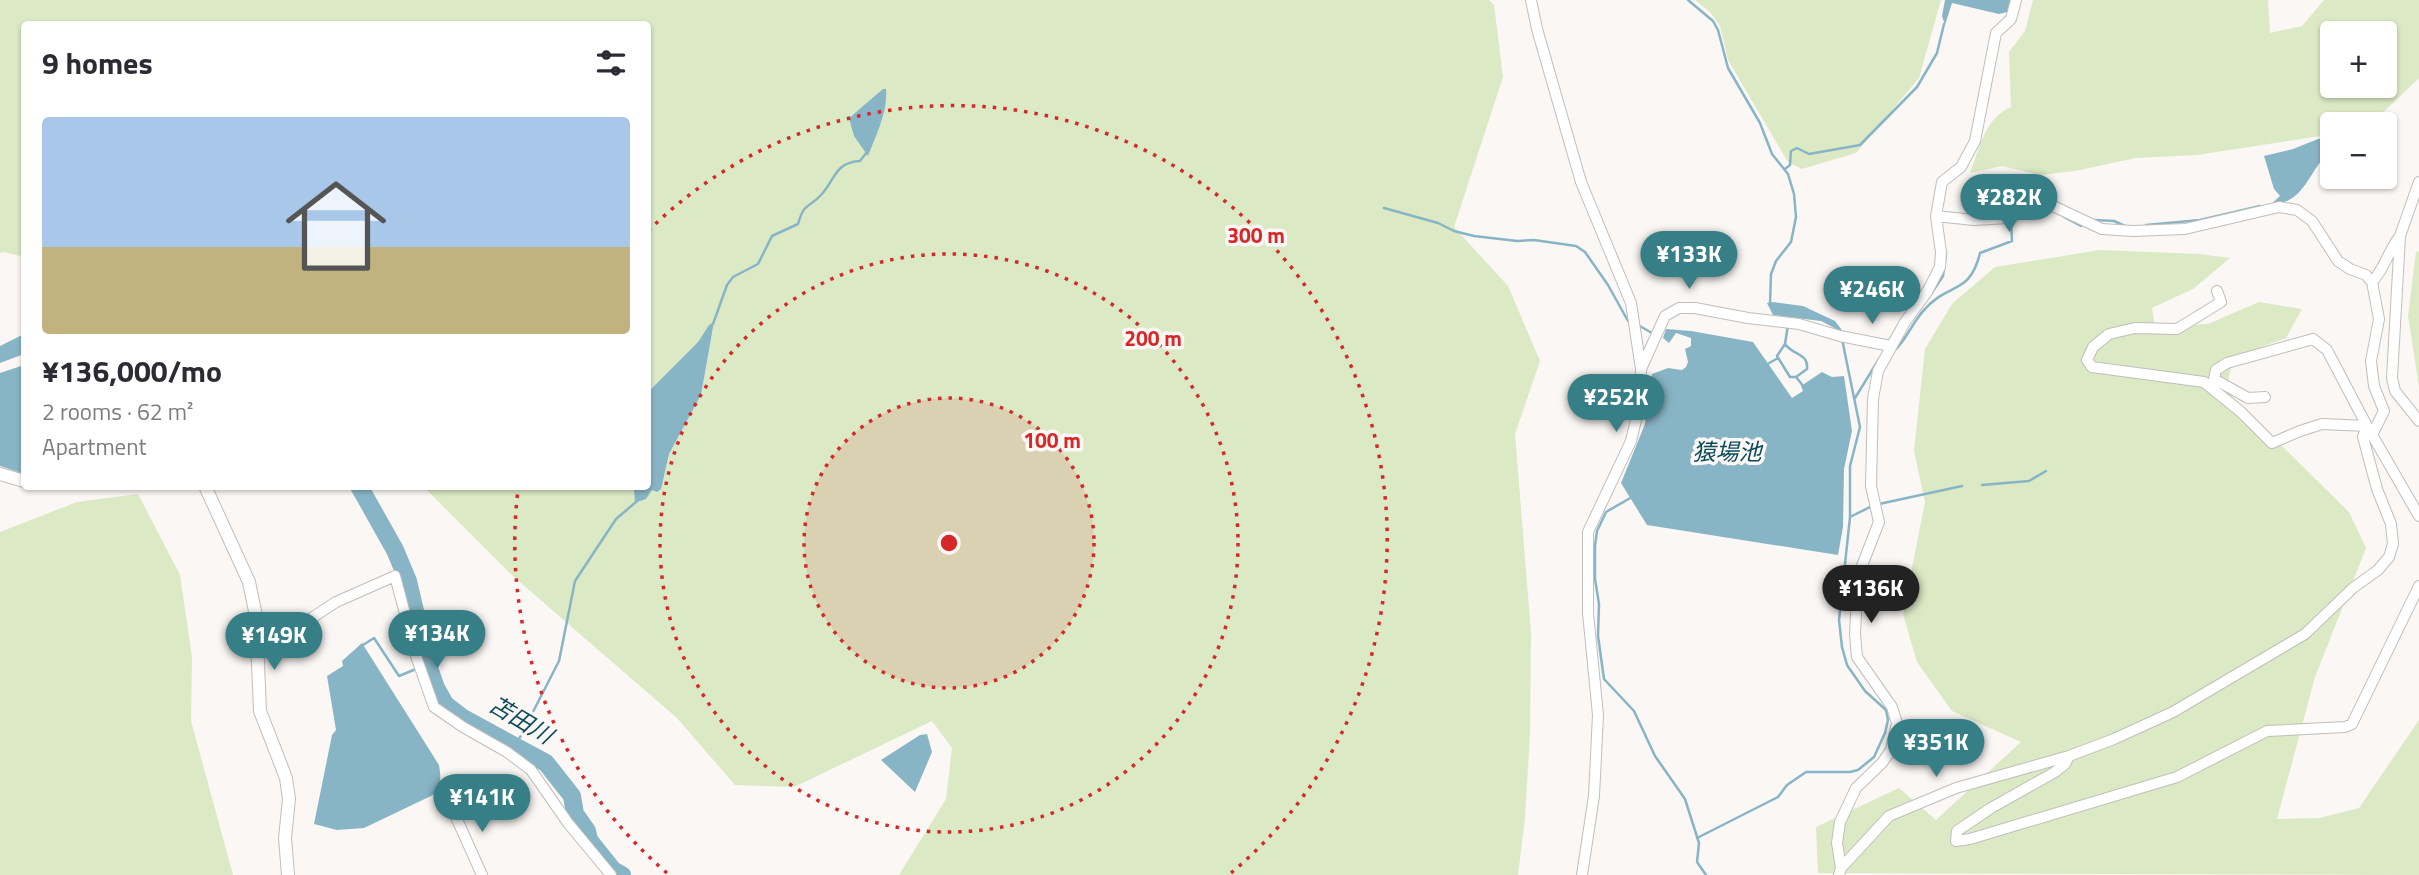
<!DOCTYPE html>
<html lang="en">
<head>
<meta charset="utf-8">
<style>
  :root { --surface:#fff; --page:#f2f2f3; --text:#2b2b33; --muted:#7c7c81; --line:#e1e1e2; --accent:#377f86 }
  body { margin:0; font-family:"Titillium Web","Noto Sans JP",sans-serif; background:var(--page); color:var(--text); height:100vh; display:flex; flex-direction:column; font-size:26px; white-space:nowrap }
  * { box-sizing:border-box; margin:0 }
  p { font-size:23px; color:var(--muted) }
  .icon { flex:none; width:38px; height:38px; fill:none; stroke:currentColor; stroke-width:2; stroke-linecap:round; stroke-linejoin:round }
  .map { position:relative; flex:1; overflow:hidden }
  .side { position:absolute; left:21px; top:21px; width:630px; height:469px; display:flex; flex-direction:column; background:var(--surface); border-radius:7px; box-shadow:0 2px 5px #0004 }
  .side>* { flex:none }
  .controls { position:absolute; left:2320px; top:21px; display:grid; gap:14px }
  .controls a { display:grid; place-items:center; width:77px; height:77px; border-radius:7px; background:var(--surface); box-shadow:0 2px 5px #0004; font-size:35px }
  .price { position:absolute; translate:-50% -60px; padding:0 16px; border-radius:24px; background:var(--accent); color:#fff; font-size:23px; line-height:46px; filter:drop-shadow(0 2px 4px #0008) }
  .price::after { content:''; position:absolute; left:50%; top:42px; width:21px; height:16px; margin-left:-10px; background:inherit; clip-path:polygon(0 0,100% 0,50% 100%) }
  .price.on { background:#222; color:#fff }
  ul { padding:0; list-style:none }
  li { display:grid; align-content:center; gap:14px; height:371px; padding:0 21px }
  li+li { border-top:2px solid var(--line) }
  li span { display:grid; place-items:center; height:217px; border-radius:7px; color:#555 }
  li>.icon { margin-inline-start:auto }
  span .icon { width:126px; height:126px; fill:#fffc; stroke-width:1 }
  li b { font-size:30px }
  h2 { display:flex; justify-content:space-between; align-items:center; height:84px; padding:0 21px; font-size:30px }
  .map>svg:first-child { display:block }
  .green { fill:#dbe9c5; fill-rule:evenodd }
  .water { fill:#88b5c5 }
  .lines { fill:none; stroke-linecap:round; stroke-linejoin:round }
  .stream { stroke:#88b5c5; stroke-width:2.5 }
  .river { stroke:#88b5c5; stroke-width:18 }
  .minor-casing { stroke:#c1bebb; stroke-width:12 }
  .tertiary-casing { stroke:#c1bebb; stroke-width:14 }
  .minor { stroke:#fff; stroke-width:10 }
  .tertiary { stroke:#fff; stroke-width:12 }
  .ring { fill:none; stroke:#d62828; stroke-width:3.5; stroke-dasharray:3.5 7 }
  .labels { text-anchor:middle; stroke-width:7; stroke-linejoin:round; paint-order:stroke }
  .water-label { font-size:23px; font-style:italic; fill:#0a4a5c; stroke:#fbf7f4 }
  .centre { fill:#d62828; stroke:#fbf7f4; stroke-width:3.5 }
  .ring-label { font-size:21px; text-anchor:middle; font-weight:bold; fill:#d62828; stroke:#fbf7f4; stroke-width:7; stroke-linejoin:round; paint-order:stroke }
</style>
</head>
<body>
<div class="map">
<svg width="2419" height="875" viewBox="0 0 2419 875">
  <rect width="100%" height="100%" fill="#fbf7f4"/>
  <path class="green" d="M 0,0 L 1489,0 L 1494,5 L 1503,77 L 1454,227 L 1508,286 L 1540,361 L 1515,434 L 1531,633 L 1530,734 L 1525,818 L 1518,875 L 899,875 L 946,799 L 952,748 L 932,721 L 794,787 L 735,785 L 677,718 L 514,577 L 424,487 L 637,487 L 634,490 L 636,503 L 646,499 L 652,489 L 660,489 L 669,454 L 701,395 L 714,323 L 709,325 L 698,342 L 648,392 L 648,24 L 24,24 L 24,257 L 4,252 L 0,253 ZM 865,106 L 883,117 L 868,156 L 851,115 Z
    M 1695,0 L 1941,0 L 1919,78 L 1856,153 L 1802,169 L 1788,162 L 1728,60 L 1720,26 L 1710,12 Z
    M 2033,0 L 2268,0 L 2270,33 L 2302,26 L 2324,0 L 2419,0 L 2419,78 L 2371,124 L 2333,124 L 2333,134 L 2197,155 L 2135,158 L 2075,171 L 2040,175 L 2002,166 L 1970,173 C 1980,147 1985,118 2011,107 L 2009,52 L 2025,31 ZM 2333,33 L 2385,33 L 2385,86 L 2333,86 Z
    M 2100,250 L 2199,254 L 2230,258 L 2193,289 L 2152,308 L 2155,327 L 2208,324 L 2259,302 L 2302,309 L 2286,338 L 2233,357 L 2226,391 L 2349,512 L 2366,548 L 2315,677 L 2277,819 L 2319,818 L 2359,808 L 2419,720 L 2419,875 L 1818,873 L 1816,827 L 1899,788 L 1936,820 L 2021,742 L 1952,711 L 1917,662 L 1903,614 L 1925,502 L 1914,451 L 1925,349 L 1952,304 L 1995,267 Z
    M 2419,251 L 2419,387 L 2408,316 L 2416,252 Z
    M 138,494 L 180,575 L 192,657 L 191,721 L 233,875 L 0,875 L 0,532 L 77,502 Z"/>
  <path class="water" d="M 1945,0 L 2013,0 L 2011,11 L 1999,14 L 1952,3 L 1945,25 L 1942,16 Z
    M 883,89 L 886,89 C 888,112 876,135 868,156 L 854,136 L 849,118 Z
    M 2327,138 L 2333,140 L 2332,151 C 2313,163 2308,192 2287,201 C 2282,203 2275,203 2270,205 L 2280,196 L 2274,189 L 2264,156 L 2293,149 L 2318,139 Z
    M 1773,302 L 1803,306 L 1835,321 L 1844,333 L 1821,321 L 1773,315 L 1767,303 Z
    M 714,322 L 701,395 L 669,454 L 661,489 L 657,492 L 652,490 L 646,499 L 635,503 L 634,490 L 637,487 L 648,486 L 648,392 L 698,342 L 709,325 Z
    M 1666,329 L 1691,331 L 1753,342 L 1792,398 L 1803,391 L 1801,386 L 1822,372 L 1832,377 L 1844,376 L 1852,431 L 1844,469 L 1843,527 L 1838,555 L 1647,525 L 1621,483 L 1645,424 L 1652,374 L 1668,368 L 1682,370 L 1686,367 L 1688,362 L 1685,349 L 1691,346 L 1691,338 L 1676,333 L 1669,343 L 1663,338 Z
    M 24,334 L 24,354 L 0,363 L 0,346 Z
    M 24,365 L 24,474 L 0,466 L 0,373 Z
    M 362,643 L 439,765 C 441,778 442,784 433,795 L 364,828 L 337,830 L 314,824 L 332,735 L 336,730 L 327,676 L 343,666 L 342,661 Z
    M 927,734 L 932,752 L 915,792 L 881,760 L 920,735 Z"/>
  <g class="lines">
    <path class="stream" d="M 1688,0 L 1713,21 L 1718,30 L 1728,68 L 1760,123 L 1772,154 L 1788,174 L 1794,194 L 1796,217 L 1791,242 L 1776,261 L 1771,274 L 1770,304
      M 1785,169 L 1790,165 L 1791,151 L 1797,148 L 1809,154 L 1860,145 L 1917,87 L 1937,53 L 1944,24
      M 1384,208 L 1438,223 L 1454,231 L 1474,236 L 1517,241 L 1534,240 L 1576,246 L 1585,252 L 1608,285 L 1628,321
      M 2064,217 L 2081,226 L 2082,225
      M 2095,220 L 2114,221 L 2125,226
      M 2146,225 L 2200,220 L 2260,206
      M 1931,294 L 1943,276 L 1946,253
      M 713,324 L 727,285 L 733,277 L 758,264 L 772,236 L 798,224 C 805,201 807,210 821,195 C 835,180 835,162 860,161 L 867,152
      M 1638,325 L 1652,333
      M 1788,325 L 1785,344 L 1777,356 L 1790,377 L 1796,377 L 1804,387
      M 1785,344 C 1792,355 1809,353 1807,369 L 1796,377
      M 1896,349 C 1908,337 1913,321 1925,309 C 1949,282 1970,295 1980,253 L 2012,241 L 2011,221 L 2013,221
      M 1766,365 L 1778,358
      M 1855,398 L 1879,359
      M 1982,485 L 2029,481 L 2046,471
      M 1632,497 L 1606,512 L 1597,531 L 1595,546 L 1595,579 L 1599,604 L 1598,636 L 1604,679 L 1634,711 L 1655,756 L 1685,799 L 1699,843 L 1697,862 L 1706,875
      M 1879,504 L 1962,486
      M 1850,517 L 1872,506
      M 363,645 L 374,638 L 399,676 L 416,669
      M 515,747 L 559,661 L 575,581 L 616,519 L 636,502
      M 1697,838 L 1778,797 L 1787,785 L 1806,772 L 1850,772 L 1858,770 L 1874,757 L 1885,733 L 1888,720 L 1886,710 L 1865,691 L 1847,665 L 1842,647 L 1839,620 L 1850,517 L 1850,466 L 1860,427 L 1842,339"/>
    <path class="river" d="M 359,486 L 395,550 L 408,581 L 427,662 L 436,688 L 445,704 L 463,718 L 546,763 L 572,796 L 575,814 L 587,831 L 589,840 L 613,870 L 622,875"/>
    <defs>
      <path id="minor" d="M 1531,0 L 1537,29 L 1581,182 L 1631,303 L 1641,369 L 1640,403 L 1631,441 L 1588,532 L 1588,613 L 1598,715 L 1594,796 L 1582,875
        M 2419,182 L 2400,236 L 2392,378 L 2395,391 L 2419,421
        M 1936,216 L 1974,220 L 2008,218 L 2041,203 L 2053,206 L 2102,229 L 2133,231 L 2185,229 L 2279,207 L 2297,210 L 2312,221 L 2338,261 L 2350,269 L 2366,275 L 2372,282 L 2379,319 L 2371,361 L 2374,386 L 2384,411 L 2372,435
        M 2372,282 C 2384,270 2388,251 2400,236
        M 2217,291 L 2221,302 L 2177,329 L 2135,328 L 2109,334 L 2093,347 L 2087,360 L 2092,367 L 2204,382 L 2241,412 L 2272,443 L 2300,431 L 2322,424 L 2367,426
        M 1641,369 L 1665,316 L 1679,308 L 1695,308 L 1748,318 L 1799,324 L 1840,336 L 1891,346
        M 2265,397 L 2248,398 L 2214,379 L 2216,370 L 2227,363 L 2313,339 L 2327,350 L 2367,426 L 2419,516
        M 257,628 L 304,623 L 336,602 L 395,576 L 417,659 L 434,707 L 463,727 L 507,752 L 531,770 L 568,823 L 611,875
        M 2069,756 L 2065,764 L 2055,772 L 1991,808 L 1957,831 L 1956,841 L 1970,839 L 2177,777 L 2267,731 L 2345,727 L 2352,724 L 2419,586
        M 451,806 L 482,875
        M 1841,868 L 1889,816 L 1956,788 L 2069,756 L 2114,739 L 2173,712 L 2305,634 L 2353,588 L 2378,570 L 2389,557 L 2393,544 L 2391,524 L 2377,489 L 2363,437 L 2367,426
        M 1839,875 L 1841,868 L 1837,843 L 1840,822 L 1856,788 L 1882,763 L 1891,750 L 1897,723 L 1892,707 L 1857,657 L 1855,634 L 1858,576 L 1879,522 L 1871,486 L 1873,399 L 1878,371 L 1905,322 L 1927,292 L 1940,267 L 1941,252 L 1936,216 L 1942,182 L 1961,167 L 1975,141 L 1996,33 L 2011,19 L 2016,0"/>
      <path id="tertiary" d="M 0,474 L 24,481
        M 205,486 L 249,582 L 256,616 L 260,711 L 286,778 L 289,799 L 285,838 L 288,875"/>
    </defs>
    <use href="#minor" class="minor-casing"/>
    <use href="#tertiary" class="tertiary-casing"/>
    <use href="#minor" class="minor"/>
    <use href="#tertiary" class="tertiary"/>
  </g>
  <circle cx="949" cy="543" r="145" fill="#d62828" fill-opacity=".12"/>
  <g class="ring">
    <circle cx="949" cy="543" r="145"/>
    <circle cx="949" cy="543" r="289"/>
    <path d="M667 873A434 434 0 0 1 518 490M648 231A434 434 0 1 1 1231 873"/>
  </g>
  <g class="labels">
    <g class="water-label">
      <text x="1727" y="460">猿場池</text>
      <text transform="translate(521 720) rotate(31)" y="8">苫田川</text>
    </g>
  </g>
  <circle cx="949" cy="543" r="10" class="centre"/>
  <g class="ring-label">
    <text x="1256" y="243">300 m</text>
    <text x="1153" y="346">200 m</text>
    <text x="1052" y="448">100 m</text>
  </g>
</svg>
<div class="controls">
<a>+</a>
<a>−</a>
</div>
<b class="price" style="left:2009px;top:234px">¥282K</b>
<b class="price" style="left:1689px;top:291px">¥133K</b>
<b class="price" style="left:1872px;top:326px">¥246K</b>
<b class="price" style="left:1616px;top:434px">¥252K</b>
<b class="price on" style="left:1871px;top:625px">¥136K</b>
<b class="price" style="left:437px;top:670px">¥134K</b>
<b class="price" style="left:274px;top:672px">¥149K</b>
<b class="price" style="left:1936px;top:779px">¥351K</b>
<b class="price" style="left:482px;top:834px">¥141K</b>
<section class="side">
<h2>9 homes<svg class="icon" aria-label="filters" viewBox="0 0 24 24"><path d="M4 7h16M4 17h16"/><circle cx="9" cy="7" r="2"/><circle cx="15" cy="17" r="2"/></svg></h2>
<ul>
<li><span style="background:linear-gradient(#a9c7e8 60%,#c2b280 0)"><svg class="icon" aria-label="home" viewBox="0 0 24 24"><path d="M3 11l9-7 9 7M6 9v11h12V9"/></svg></span><div><b>¥136,000/mo</b><p>2 rooms · 62 m²</p><p>Apartment</p></div></li>
</ul>
</section>
</div>
</body>
</html>
